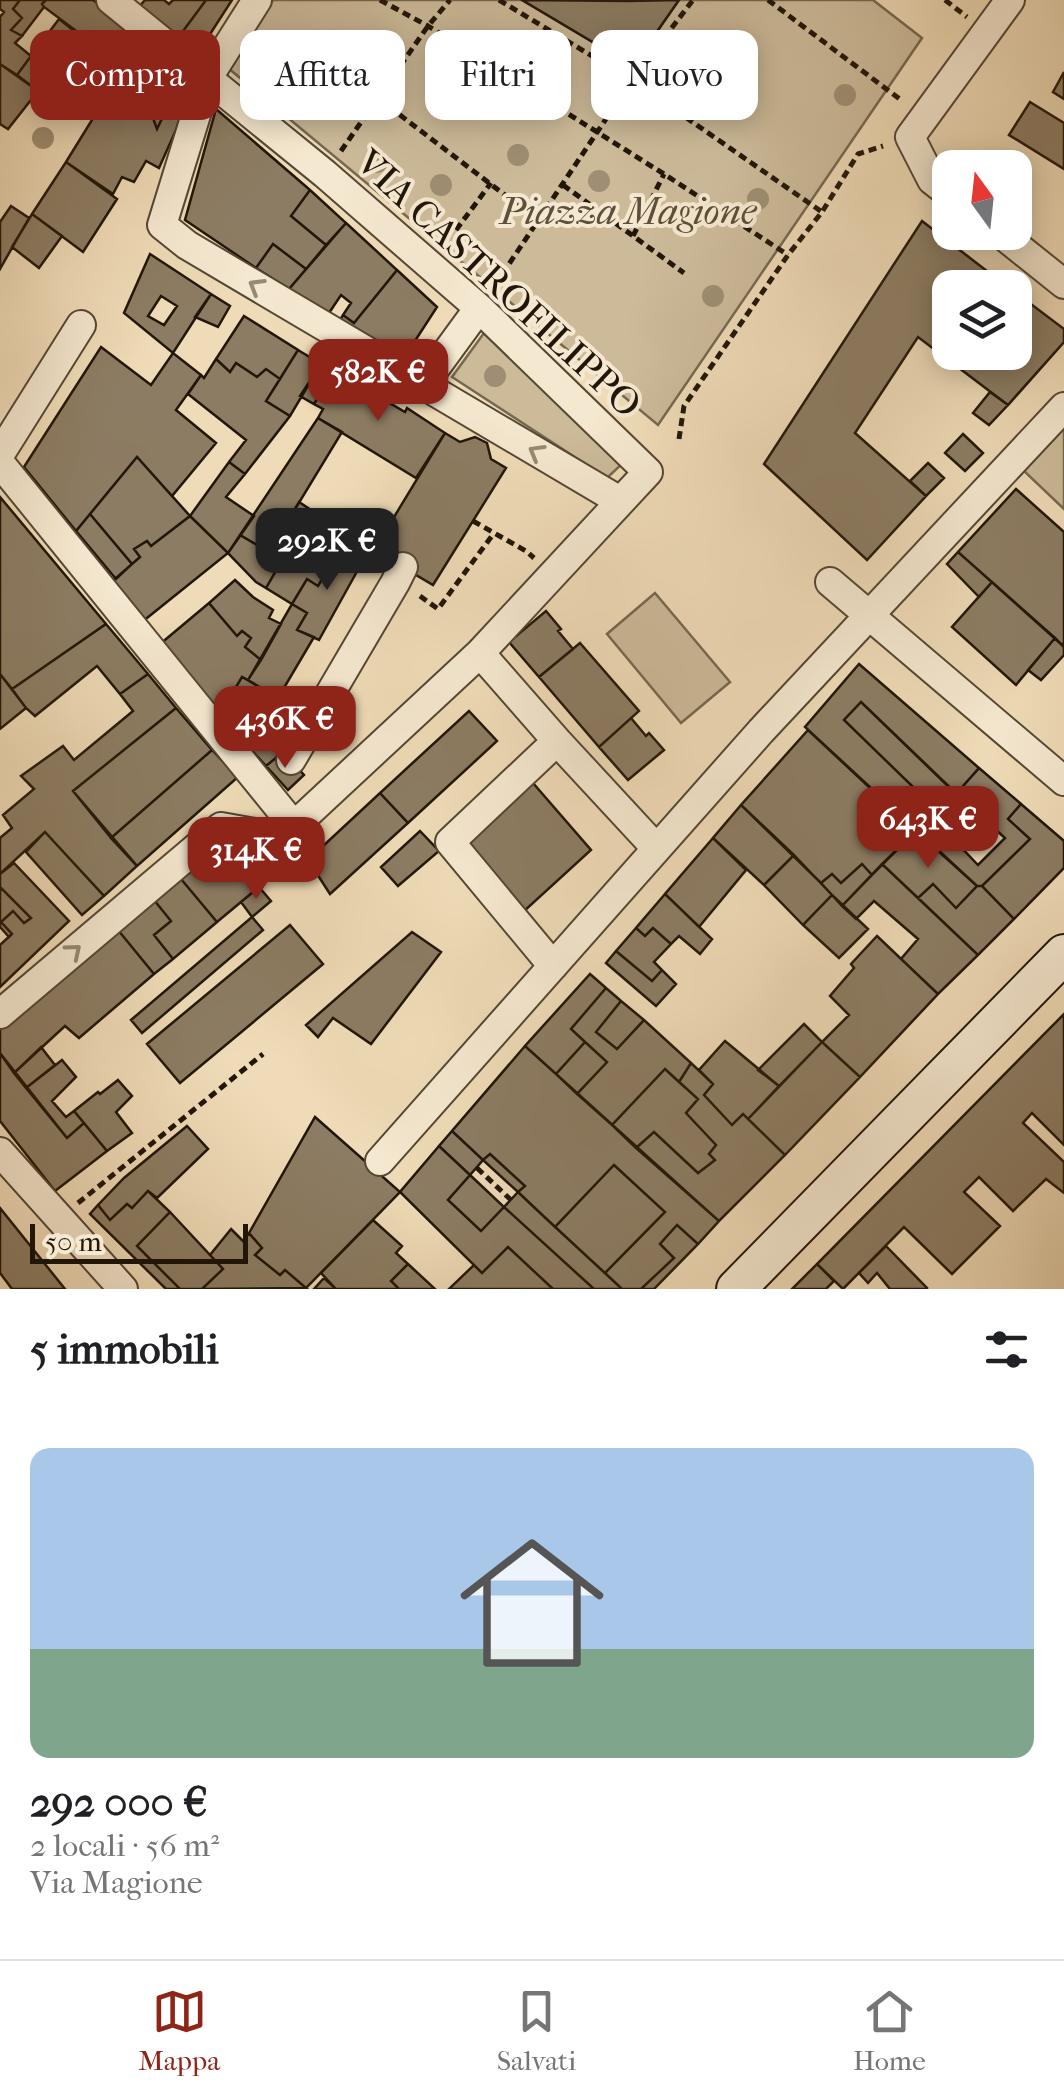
<!DOCTYPE html>
<html lang="it">
<head>
<meta charset="utf-8">
<style>
  :root { --surface:#fff; --page:#f6f6f6; --text:#202124; --muted:#757577; --line:#e0e0e0; --accent:#8f2418 }
  body { margin:0; font-family:"IM FELL French Canon",serif; background:var(--page); color:var(--text); height:100vh; display:flex; flex-direction:column; font-size:38px; white-space:nowrap }
  * { box-sizing:border-box; margin:0 }
  p { font-size:32px; color:var(--muted) }
  .icon { flex:none; width:55px; height:55px; fill:none; stroke:currentColor; stroke-width:2; stroke-linecap:round; stroke-linejoin:round }
  .map { position:relative; height:1289px; overflow:hidden }
  .sheet { display:flex; flex-direction:column; background:var(--surface); flex:1 }
  .sheet>* { flex:none }
  .guide { position:absolute; left:30px; top:30px; width:1005px; height:90px; display:flex; gap:20px }
  .needle { width:65px; rotate:345deg }
  .fabs { position:absolute; left:932px; top:150px; display:grid; gap:20px }
  .fabs a { display:grid; place-items:center; width:100px; height:100px; border-radius:20px; background:var(--surface); box-shadow:0 5px 25px #0003; font-size:50px }
  .scale { position:absolute; left:30px; bottom:25px; width:218px; box-sizing:border-box; padding-left:10px; border:5px solid #211608; border-top:0; font-size:28px; line-height:35px; white-space:nowrap; color:#211608; -webkit-text-stroke:8px #f5e8d0; paint-order:stroke }
  .price { position:absolute; translate:-50% -85px; padding:0 22px; border-radius:20px; background:var(--accent); color:#fff; font-size:32px; line-height:65px; filter:drop-shadow(0 2px 5px #0008) }
  .price::after { content:''; position:absolute; left:50%; top:60px; width:30px; height:22px; margin-left:-15px; background:inherit; clip-path:polygon(0 0,100% 0,50% 100%) }
  .price.active { background:#222; color:#fff }
  ul { padding:0; list-style:none }
  li { display:grid; align-content:center; gap:20px; height:530px; padding:0 30px }
  li span { display:grid; place-items:center; height:310px; border-radius:20px; color:#555 }
  li>.icon { margin-inline-start:auto }
  span .icon { width:180px; height:180px; fill:#fffc; stroke-width:1 }
  li b { font-size:42px }
  h2 { display:flex; justify-content:space-between; align-items:center; height:120px; padding:0 30px; font-size:42px }
  .tag { padding:0 35px; border-radius:20px; background:var(--surface); box-shadow:0 5px 25px #0003; font-size:35px; line-height:90px }
  .tag.active { background:var(--accent); color:#fff }
  .menu { display:flex; justify-content:space-around; align-items:center; height:140px; border-top:2px solid var(--line); background:var(--surface); font-size:28px; color:var(--muted) }
  .menu a { display:grid; justify-items:center; gap:5px }
  .menu .active { color:var(--accent) }
  .map>svg:first-child { display:block }
  .green { fill:#ccba99; stroke:#766850; stroke-width:2.5 }
  .building { fill:#8c7c63; stroke:#211608; stroke-width:2.5; fill-rule:evenodd }
  .lines { fill:none; stroke-linecap:round; stroke-linejoin:round }
  .street-casing { stroke:#544734; stroke-width:32 }
  .secondary-casing { stroke:#211608; stroke-width:42 }
  .path { stroke:#211608; stroke-width:5; stroke-dasharray:8 5; stroke-linecap:butt }
  .street { stroke:#f5e8d0; stroke-width:28 }
  .secondary { stroke:#f5e8d0; stroke-width:38 }
  .tree { fill:#9f8e73 }
  .oneway { stroke:#968a76 }
  .labels { text-anchor:middle; stroke-width:8; stroke-linejoin:round; paint-order:stroke }
  .park-label { font-size:38px; font-style:italic; fill:#5d4f3b; stroke:#f5e8d0 }
  .street-label { font-size:38px; fill:#211608; stroke:#f5e8d0 }
</style>
</head>
<body>
<div class="map">
<svg width="1064" height="1289" viewBox="0 0 1064 1289">
  <rect width="100%" height="100%" fill="#efdbb7"/>
  <filter id="stains"><feTurbulence type="fractalNoise" baseFrequency=".002" numOctaves="4"/><feColorMatrix values="0 0 0 0 .2 0 0 0 0 .09 0 0 0 0 .02 0 0 0 .5 -.17"/></filter>
  <radialGradient id="worn" r=".72"><stop offset=".6" stop-color="#630" stop-opacity="0"/><stop offset="1" stop-color="#630" stop-opacity=".3"/></radialGradient>
  <path class="green" d="M 273,0 L 522,0 L 633,66 L 679,0 L 873,0 L 922,38 L 658,425 L 228,68 Z
    M 484,333 L 624,462 L 607,478 L 452,377 Z
    M 1064,425 L 1064,509 L 1024,471 Z
    M 655,593 L 730,682 L 681,723 L 607,634 Z"/>
  <path class="building" d="M 0,0 L 20,0 L 13,9 L 22,18 L 11,30 L 22,36 L 15,43 L 31,56 L 17,75 L 0,64 L 0,17 L 4,12 L 0,9 Z
    M 20,0 L 46,0 L 42,4 L 44,7 L 22,36 L 11,30 L 22,18 L 13,9 Z
    M 46,0 L 93,0 L 146,38 L 126,68 L 44,7 L 42,4 Z
    M 145,0 L 164,0 L 169,4 L 173,0 L 206,0 L 175,42 L 138,8 Z
    M 206,0 L 232,0 L 194,59 L 175,42 Z
    M 522,0 L 628,1 L 679,0 L 633,66 Z
    M 59,19 L 78,34 L 51,70 L 31,56 Z
    M 78,34 L 126,68 L 100,108 L 68,86 L 75,74 L 57,62 Z
    M 138,50 L 152,62 L 195,89 L 184,112 L 169,104 L 157,129 L 153,118 L 136,103 L 126,99 L 103,102 Z
    M 31,56 L 51,70 L 50,75 L 38,91 L 17,75 Z
    M 57,62 L 75,74 L 68,86 L 50,75 Z
    M 0,64 L 38,91 L 8,129 L 0,124 Z
    M 1064,72 L 1064,99 L 1053,92 Z
    M 114,99 L 126,99 L 146,109 L 153,118 L 157,129 L 169,104 L 184,112 L 159,168 L 146,161 L 134,182 L 122,177 L 113,194 L 66,162 L 103,102 Z
    M 1030,102 L 1064,123 L 1064,169 L 1009,135 Z
    M 216,109 L 310,190 L 291,216 L 326,245 L 306,269 L 273,244 L 256,268 L 185,220 Z
    M 66,162 L 117,199 L 83,252 L 32,214 Z
    M 310,190 L 346,223 L 326,245 L 291,216 Z
    M 11,206 L 29,218 L 0,269 L 0,222 Z
    M 32,214 L 62,236 L 39,268 L 12,247 Z
    M 922,221 L 1009,288 L 950,288 L 950,352 L 1015,352 L 1015,292 L 1064,329 L 1064,342 L 1008,405 L 918,337 L 855,433 L 926,496 L 867,560 L 764,464 Z
    M 346,223 L 397,270 L 354,323 L 343,315 L 351,303 L 341,295 L 329,313 L 289,289 Z
    M 273,244 L 306,269 L 289,289 L 256,268 Z
    M 150,254 L 211,294 L 173,353 L 124,313 ZM 161,296 L 177,306 L 164,325 L 148,316 Z
    M 397,270 L 437,307 L 402,361 L 340,320 L 343,315 L 354,323 Z
    M 211,294 L 230,306 L 218,327 L 195,317 Z
    M 244,316 L 298,350 L 280,379 L 266,369 L 257,377 L 236,363 L 230,372 L 216,359 Z
    M 101,347 L 151,385 L 173,353 L 201,375 L 176,410 L 216,443 L 172,496 L 137,457 L 76,531 L 24,467 Z
    M 298,350 L 321,364 L 290,416 L 266,401 Z
    M 216,359 L 230,372 L 236,363 L 257,377 L 266,369 L 280,379 L 266,401 L 290,416 L 245,474 L 229,462 L 246,440 L 188,394 L 201,375 L 204,378 Z
    M 321,364 L 335,371 L 314,404 L 300,396 Z
    M 335,371 L 405,412 L 407,408 L 445,433 L 416,478 L 318,418 L 323,409 L 314,404 Z
    M 990,392 L 1008,405 L 989,425 L 973,413 Z
    M 318,418 L 342,432 L 269,552 L 240,535 Z
    M 445,433 L 460,442 L 475,437 L 487,443 L 491,459 L 506,468 L 433,585 L 374,550 Z
    M 963,434 L 983,453 L 965,471 L 945,453 Z
    M 137,457 L 190,516 L 151,546 L 147,541 L 134,549 L 140,557 L 132,564 L 90,514 Z
    M 229,462 L 245,474 L 226,497 L 254,516 L 228,553 L 190,516 Z
    M 928,463 L 944,478 L 926,496 L 910,481 Z
    M 1016,489 L 1064,532 L 1064,643 L 1062,645 L 958,552 Z
    M 0,497 L 106,624 L 12,689 L 0,674 Z
    M 299,502 L 311,510 L 266,588 L 256,582 L 228,553 L 240,535 L 269,552 Z
    M 311,510 L 362,543 L 349,560 L 337,554 L 318,586 L 307,579 L 292,604 L 266,588 Z
    M 90,514 L 132,564 L 116,579 L 76,531 Z
    M 190,516 L 228,553 L 142,622 L 108,585 L 140,557 L 134,549 L 147,541 L 151,546 Z
    M 362,543 L 370,548 L 319,640 L 297,630 L 307,613 L 292,604 L 307,579 L 318,586 L 337,554 L 349,560 Z
    M 958,552 L 992,582 L 979,597 L 947,564 Z
    M 235,580 L 253,597 L 273,610 L 269,618 L 281,624 L 261,660 L 245,647 L 251,638 L 242,631 L 237,636 L 209,603 Z
    M 992,582 L 1055,638 L 1016,685 L 952,627 Z
    M 209,603 L 237,636 L 242,631 L 251,638 L 245,647 L 261,660 L 248,680 L 242,677 L 227,702 L 242,712 L 232,729 L 159,645 Z
    M 292,604 L 307,613 L 297,630 L 314,637 L 278,698 L 248,680 Z
    M 546,611 L 561,629 L 558,631 L 573,649 L 539,677 L 509,642 Z
    M 106,624 L 148,674 L 120,694 L 97,666 L 35,716 L 26,708 L 12,689 Z
    M 1055,638 L 1064,647 L 1064,655 L 1041,680 L 1028,670 Z
    M 580,643 L 639,711 L 599,747 L 539,677 Z
    M 859,664 L 979,768 L 956,794 L 861,702 L 844,720 L 943,816 L 924,837 L 805,727 Z
    M 0,674 L 26,708 L 0,729 Z
    M 148,674 L 176,708 L 73,791 L 137,866 L 104,896 L 45,832 L 0,874 L 0,838 L 12,828 L 3,815 L 34,789 L 21,776 L 63,746 L 74,760 L 133,711 L 120,694 Z
    M 242,677 L 278,698 L 260,728 L 283,752 L 266,766 L 232,729 L 242,712 L 227,702 Z
    M 861,702 L 961,798 L 943,816 L 844,720 Z
    M 176,708 L 212,750 L 111,838 L 73,791 Z
    M 469,711 L 497,741 L 408,823 L 380,793 Z
    M 631,718 L 646,736 L 649,733 L 664,750 L 628,780 L 599,747 Z
    M 808,730 L 916,831 L 872,875 L 862,864 L 841,883 L 832,874 L 821,883 L 741,805 Z
    M 212,750 L 238,777 L 137,866 L 111,838 Z
    M 283,752 L 304,775 L 288,790 L 266,766 Z
    M 979,768 L 1021,804 L 1008,819 L 1030,839 L 982,886 L 977,886 L 924,837 L 937,822 L 978,865 L 1005,838 L 956,794 Z
    M 533,783 L 591,850 L 522,913 L 461,842 Z
    M 380,793 L 408,823 L 330,894 L 308,860 Z
    M 961,798 L 980,815 L 956,844 L 937,822 Z
    M 1021,804 L 1064,841 L 1064,868 L 1014,919 L 982,886 L 1030,839 L 1008,819 Z
    M 741,805 L 794,855 L 764,885 L 713,838 Z
    M 420,831 L 439,851 L 398,886 L 381,867 Z
    M 916,831 L 977,886 L 956,908 L 933,884 L 918,898 L 882,864 Z
    M 45,832 L 104,896 L 82,915 L 26,852 Z
    M 713,838 L 746,870 L 699,927 L 665,894 Z
    M 223,844 L 259,887 L 217,922 L 181,879 Z
    M 794,855 L 832,895 L 803,925 L 764,885 Z
    M 14,863 L 69,921 L 0,987 L 0,945 L 12,934 L 1,922 L 13,911 L 24,923 L 31,918 L 0,887 L 0,874 Z
    M 862,864 L 872,875 L 842,906 L 821,883 L 832,874 L 841,883 Z
    M 882,864 L 978,955 L 938,994 L 901,959 L 918,939 L 874,901 L 856,919 L 842,906 Z
    M 181,879 L 217,922 L 173,959 L 154,935 L 171,921 L 154,900 Z
    M 933,884 L 956,908 L 977,886 L 982,886 L 1014,919 L 978,955 L 918,898 Z
    M 0,887 L 31,918 L 24,923 L 13,911 L 1,922 L 12,934 L 9,937 L 0,927 Z
    M 259,887 L 271,901 L 252,917 L 241,902 Z
    M 665,894 L 712,939 L 700,954 L 679,936 L 671,944 L 653,928 L 645,936 L 636,928 Z
    M 832,895 L 868,929 L 839,958 L 803,925 Z
    M 154,900 L 171,921 L 154,935 L 173,959 L 154,974 L 118,930 Z
    M 252,917 L 263,930 L 142,1033 L 131,1020 Z
    M 290,925 L 323,964 L 180,1083 L 147,1044 Z
    M 636,928 L 645,936 L 653,928 L 671,944 L 654,962 L 662,970 L 652,981 L 616,951 Z
    M 118,930 L 154,974 L 79,1038 L 65,1026 L 14,1073 L 0,1053 L 0,1028 Z
    M 412,932 L 441,952 L 371,1044 L 333,1018 L 318,1037 L 306,1025 Z
    M 877,936 L 938,994 L 860,1077 L 822,1042 L 849,1015 L 830,996 L 854,968 L 851,964 Z
    M 616,951 L 652,981 L 662,970 L 676,984 L 656,1006 L 606,963 Z
    M 590,974 L 606,988 L 571,1029 L 585,1042 L 556,1074 L 525,1046 Z
    M 606,988 L 621,1001 L 596,1032 L 617,1049 L 644,1020 L 691,1063 L 679,1082 L 665,1069 L 612,1125 L 577,1094 L 607,1062 L 571,1029 Z
    M 621,1001 L 644,1020 L 617,1049 L 596,1032 Z
    M 1064,1014 L 1064,1145 L 1032,1113 L 1023,1123 L 1064,1162 L 1064,1193 L 1046,1179 L 1013,1211 L 979,1177 L 964,1192 L 1000,1226 L 952,1274 L 904,1227 L 843,1289 L 817,1264 Z
    M 804,1024 L 822,1042 L 779,1086 L 758,1070 Z
    M 725,1041 L 779,1086 L 748,1119 L 743,1114 L 732,1125 L 704,1095 L 713,1084 L 699,1070 Z
    M 585,1042 L 607,1062 L 577,1094 L 556,1074 Z
    M 822,1042 L 860,1077 L 785,1155 L 748,1119 Z
    M 525,1046 L 719,1221 L 698,1244 L 677,1225 L 660,1244 L 674,1258 L 641,1289 L 622,1289 L 605,1273 L 665,1212 L 614,1165 L 555,1227 L 518,1192 L 525,1186 L 490,1154 L 483,1160 L 452,1131 Z
    M 41,1047 L 55,1065 L 26,1088 L 14,1073 Z
    M 0,1053 L 67,1138 L 84,1123 L 107,1151 L 55,1191 L 0,1121 Z
    M 62,1060 L 76,1077 L 52,1101 L 66,1117 L 74,1111 L 84,1123 L 67,1138 L 26,1088 Z
    M 691,1063 L 713,1084 L 704,1095 L 732,1125 L 743,1114 L 785,1155 L 719,1221 L 636,1148 L 654,1132 L 698,1173 L 715,1160 L 709,1154 L 716,1145 L 686,1113 L 698,1099 L 679,1082 Z
    M 665,1069 L 698,1099 L 686,1113 L 716,1145 L 709,1154 L 715,1160 L 698,1173 L 654,1132 L 636,1148 L 612,1125 Z
    M 118,1080 L 132,1096 L 116,1112 L 132,1133 L 107,1151 L 74,1111 L 98,1092 L 100,1094 Z
    M 315,1117 L 400,1192 L 306,1288 L 285,1270 L 280,1275 L 255,1255 L 262,1248 L 249,1233 Z
    M 187,1126 L 208,1149 L 157,1198 L 148,1191 L 132,1208 L 127,1204 L 110,1220 L 98,1205 L 124,1178 Z
    M 452,1131 L 483,1160 L 470,1175 L 439,1146 Z
    M 439,1146 L 470,1175 L 448,1200 L 481,1231 L 504,1207 L 594,1289 L 553,1289 L 508,1247 L 482,1273 L 400,1192 Z
    M 490,1154 L 525,1186 L 518,1192 L 483,1160 Z
    M 614,1165 L 665,1212 L 605,1273 L 555,1227 Z
    M 470,1175 L 504,1207 L 481,1231 L 448,1200 Z
    M 148,1191 L 170,1212 L 137,1246 L 180,1289 L 166,1289 L 90,1214 L 98,1205 L 110,1220 L 127,1204 L 132,1208 Z
    M 518,1192 L 538,1211 L 622,1289 L 594,1289 L 504,1207 Z
    M 0,1208 L 65,1289 L 12,1289 L 0,1273 Z
    M 170,1212 L 223,1269 L 202,1289 L 180,1289 L 137,1246 Z
    M 373,1220 L 402,1246 L 396,1253 L 408,1264 L 391,1281 L 399,1289 L 336,1289 L 321,1273 Z
    M 677,1225 L 698,1244 L 654,1289 L 641,1289 L 674,1258 L 660,1244 Z
    M 231,1229 L 243,1241 L 249,1233 L 262,1248 L 255,1255 L 280,1275 L 285,1270 L 306,1288 L 202,1289 L 223,1269 L 210,1255 Z
    M 886,1246 L 927,1288 L 926,1289 L 890,1289 L 877,1273 L 868,1283 L 859,1273 Z
    M 508,1247 L 553,1289 L 449,1289 L 474,1265 L 482,1273 Z
    M 408,1264 L 435,1289 L 399,1289 L 391,1281 Z
    M 817,1264 L 834,1281 L 826,1289 L 792,1289 Z
    M 324,1278 L 336,1289 L 314,1289 Z"/>
  <g class="lines">
    <defs>
      <path id="street" d="M 257,0 L 207,79 L 162,225 L 187,245 L 620,501
        M 950,194 L 932,180 L 910,137 L 1010,0
        M 999,232 L 1064,284
        M 422,386 L 479,308
        M 0,454 L 81,325
        M 0,463 L 294,826
        M 830,582 L 1064,781
        M 480,653 L 557,741 L 656,848
        M 291,760 L 395,583 L 403,567
        M 553,966 L 450,842 L 557,741
        M 0,1014 L 221,827 L 278,837 L 294,826 L 480,653 L 648,472 L 479,308 L 325,174 L 111,0
        M 0,1152 L 123,1289
        M 380,1161 L 761,731 L 1064,407"/>
      <path id="secondary" d="M 736,1289 L 1064,954"/>
    </defs>
    <use href="#street" class="street-casing"/>
    <use href="#secondary" class="secondary-casing"/>
    <path class="path" d="M 380,0 L 428,26 L 664,174 L 788,255
      M 499,0 L 632,80 L 822,212
      M 768,0 L 901,100
      M 945,0 L 967,17
      M 379,99 L 539,221
      M 341,151 L 428,26 L 450,0
      M 563,185 L 684,273
      M 456,230 L 491,183
      M 633,236 L 664,174
      M 495,285 L 632,80 L 693,0
      M 679,439 L 684,406 L 788,255 L 822,212 L 858,154 L 883,146
      M 473,521 L 526,551 L 534,558
      M 420,596 L 438,609 L 494,533
      M 477,1168 L 511,1200
      M 78,1203 L 263,1054"/>
    <use href="#street" class="street"/>
    <use href="#secondary" class="secondary"/>
  </g>
  <g class="tree">
    <circle cx="348" cy="42" r="11"/>
    <circle cx="672" cy="73" r="11"/>
    <circle cx="298" cy="94" r="11"/>
    <circle cx="845" cy="95" r="11"/>
    <circle cx="43" cy="138" r="11"/>
    <circle cx="518" cy="155" r="11"/>
    <circle cx="377" cy="162" r="11"/>
    <circle cx="599" cy="181" r="11"/>
    <circle cx="441" cy="185" r="11"/>
    <circle cx="758" cy="199" r="11"/>
    <circle cx="713" cy="296" r="11"/>
    <circle cx="495" cy="376" r="11"/>
  </g>
  <defs><path id="oneway-chevron" d="M-2-3.5L2.5 0L-2 3.5" fill="none" stroke-width="1.6" stroke-linecap="round" stroke-linejoin="round" transform="scale(2.5)"/></defs>
  <g class="oneway">
    <use href="#oneway-chevron" transform="translate(256 286) rotate(-149)"/>
    <use href="#oneway-chevron" transform="translate(536 452) rotate(-150)"/>
    <use href="#oneway-chevron" transform="translate(74 951) rotate(-40)"/>
  </g>
  <g class="labels">
    <g class="park-label">
      <text x="628" y="224">Piazza Magione</text>
    </g>
    <g class="street-label">
      <text transform="translate(499 283) rotate(43)" y="13">VIA CASTROFILIPPO</text>
    </g>
  </g>
  <rect width="100%" height="100%" filter="url(#stains)"/>
  <rect width="100%" height="100%" fill="url(#worn)"/>
</svg>
<div class="fabs">
<a><svg class="needle" viewBox="-14 -14 28 28"><path d="M0-13l5 13h-10z" fill="#e53935"/><path d="M0 13l5-13h-10z" fill="#757577"/></svg></a>
<a><svg class="icon" aria-label="layers" viewBox="0 0 24 24"><path d="M12 4l9 5-9 5-9-5zM3 14l9 5 9-5"/></svg></a>
</div>
<div class="scale">50 m</div>
<b class="price" style="left:378px;top:424px">582K €</b>
<b class="price active" style="left:327px;top:593px">292K €</b>
<b class="price" style="left:285px;top:771px">436K €</b>
<b class="price" style="left:928px;top:871px">643K €</b>
<b class="price" style="left:256px;top:902px">314K €</b>
<div class="guide">
<a class="tag active">Compra</a>
<a class="tag">Affitta</a>
<a class="tag">Filtri</a>
<a class="tag">Nuovo</a>
</div>
</div>
<section class="sheet">
<h2>5 immobili<svg class="icon" aria-label="filters" viewBox="0 0 24 24"><path d="M4 7h16M4 17h16"/><circle cx="9" cy="7" r="2"/><circle cx="15" cy="17" r="2"/></svg></h2>
<ul>
<li><span style="background:linear-gradient(#a9c7e8 65%,#7fa58c 0)"><svg class="icon" aria-label="home" viewBox="0 0 24 24"><path d="M3 11l9-7 9 7M6 9v11h12V9"/></svg></span><div><b>292 000 €</b><p>2 locali · 56 m²</p><p>Via Magione</p></div></li>
</ul>
</section>
<nav class="menu">
<a class="active"><svg class="icon" aria-label="map" viewBox="0 0 24 24"><path d="M3 6l6-2 6 2 6-2v14l-6 2-6-2-6 2zM9 4v14M15 6v14"/></svg>Mappa</a>
<a><svg class="icon" aria-label="saved" viewBox="0 0 24 24"><path d="M7 4h10v16l-5-4-5 4z"/></svg>Salvati</a>
<a><svg class="icon" aria-label="home" viewBox="0 0 24 24"><path d="M3 11l9-7 9 7M6 9v11h12V9"/></svg>Home</a>
</nav>
</body>
</html>
